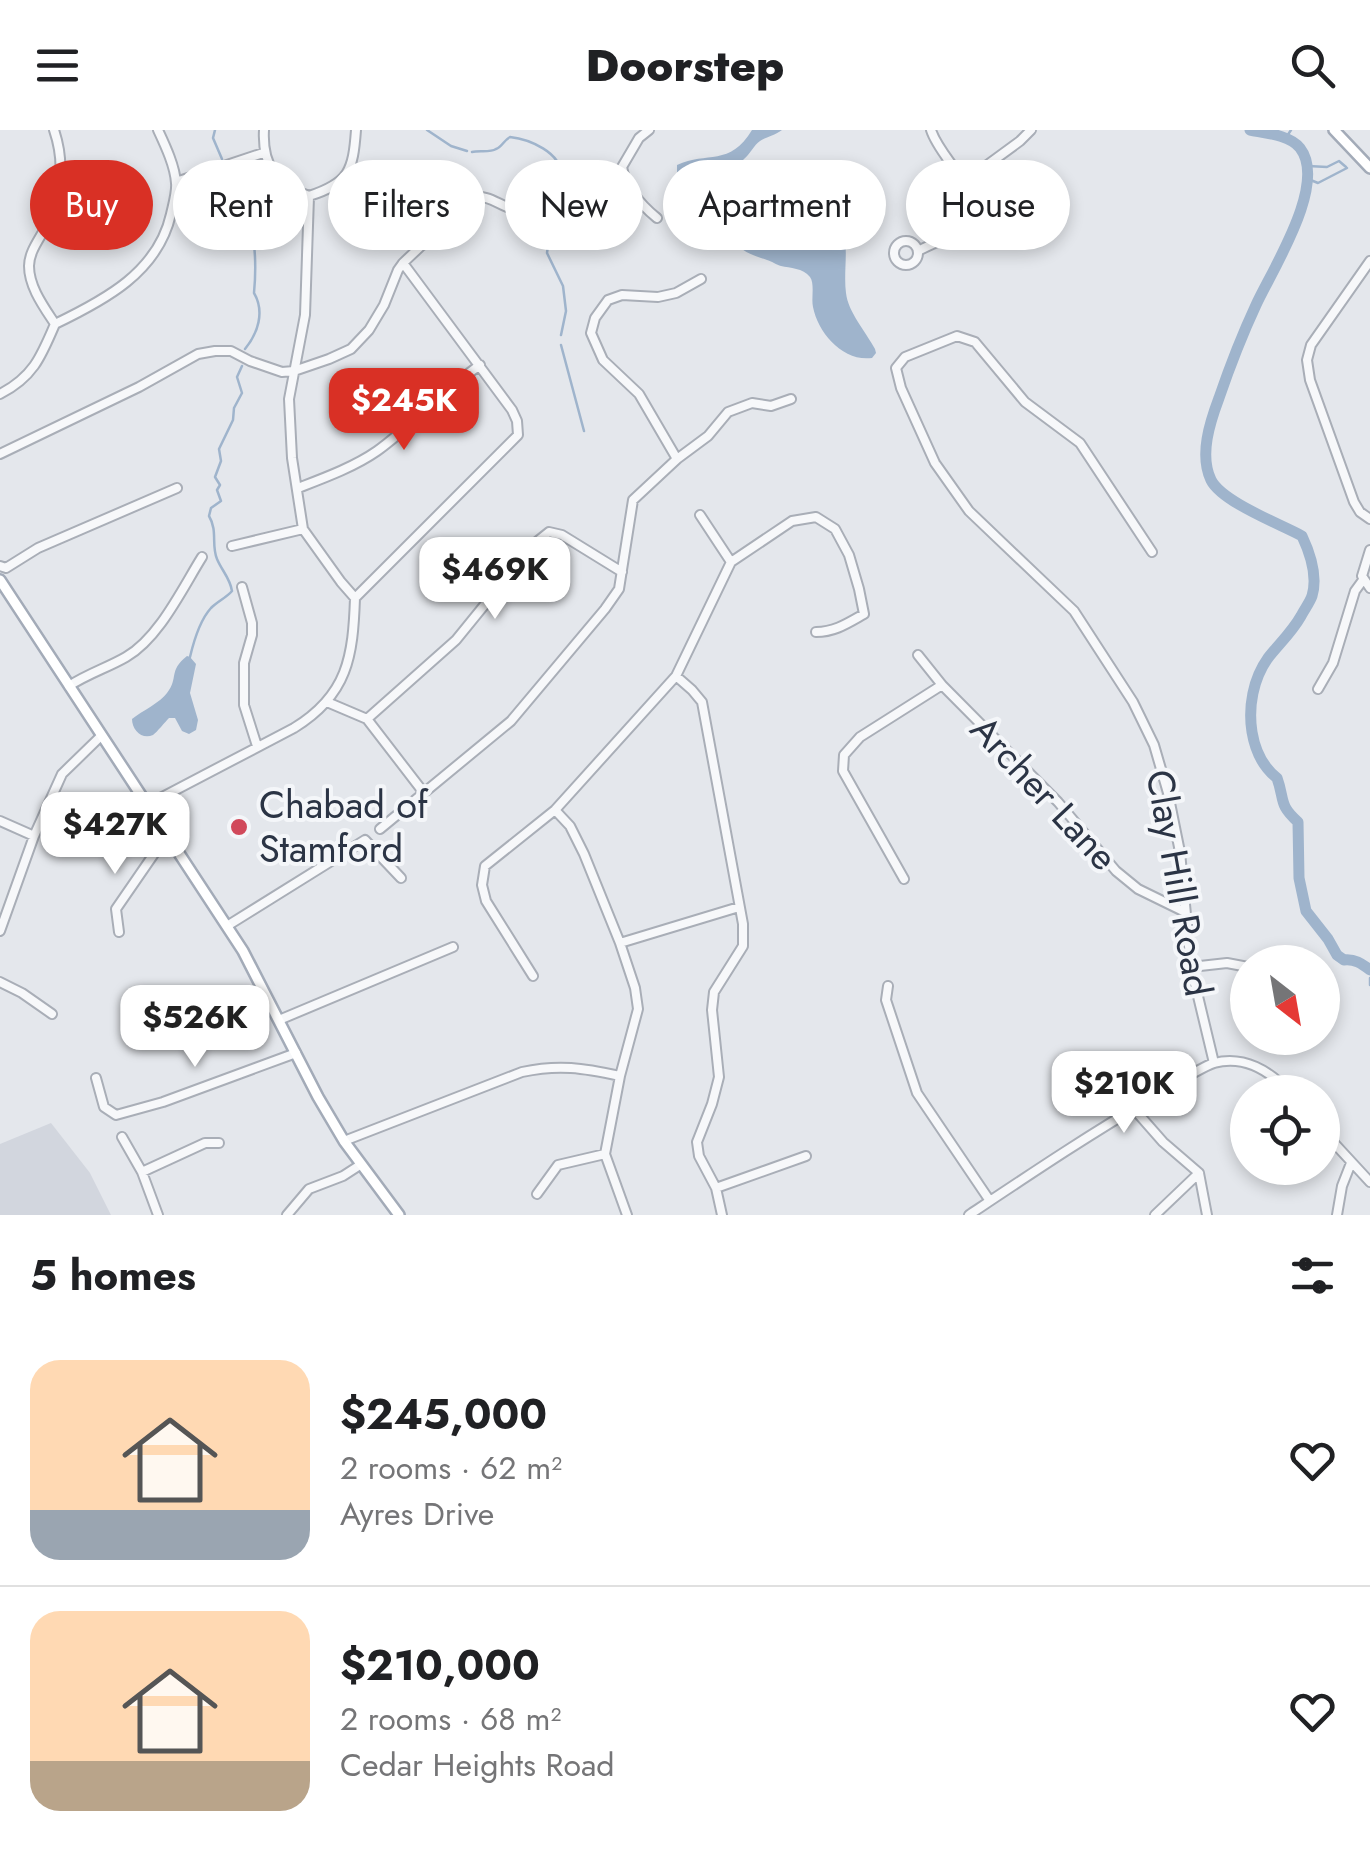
<!DOCTYPE html>
<html lang="en">
<head>
<meta charset="utf-8">
<style>
  :root { --surface:#fff; --page:#f6f6f6; --text:#202124; --muted:#757577; --line:#e0e0e0; --accent:#d93025 }
  body { margin:0; font-family:Jost,sans-serif; background:var(--page); color:var(--text); height:100vh; display:flex; flex-direction:column; font-size:38px; white-space:nowrap }
  * { box-sizing:border-box; margin:0 }
  p { font-size:32px; color:var(--muted) }
  .icon { flex:none; width:55px; height:55px; fill:none; stroke:currentColor; stroke-width:2; stroke-linecap:round; stroke-linejoin:round }
  .map { position:relative; height:1085px; overflow:hidden }
  .panel { display:flex; flex-direction:column; background:var(--surface); flex:1 }
  .panel>* { flex:none }
  .guide { position:absolute; left:30px; top:30px; width:1310px; height:90px; display:flex; gap:20px }
  .needle { width:65px; rotate:149deg }
  .controls { position:absolute; left:1230px; top:815px; display:grid; gap:20px }
  .controls a { display:grid; place-items:center; width:110px; height:110px; border-radius:50%; background:var(--surface); box-shadow:0 5px 15px #0003; font-size:50px }
  .price { position:absolute; translate:-50% -85px; padding:0 22px; border-radius:20px; background:#fff; color:#222; font-size:32px; line-height:65px; filter:drop-shadow(0 2px 5px #0008) }
  .price::after { content:''; position:absolute; left:50%; top:60px; width:30px; height:22px; margin-left:-15px; background:inherit; clip-path:polygon(0 0,100% 0,50% 100%) }
  .price.on { background:var(--accent); color:#fff }
  ul { padding:0; list-style:none }
  li { display:flex; align-items:center; gap:30px; height:250px; padding:0 30px }
  li+li { border-top:2px solid var(--line) }
  li span { display:grid; place-items:center; flex:none; width:280px; height:200px; border-radius:30px; color:#555 }
  li>.icon { margin-inline-start:auto }
  span .icon { width:120px; height:120px; fill:#fffc; stroke-width:1 }
  li b { font-size:42px }
  h2 { display:flex; justify-content:space-between; align-items:center; height:120px; padding:0 30px; font-size:42px }
  .tag { padding:0 35px; border-radius:45px; background:var(--surface); box-shadow:0 5px 15px #0003; font-size:35px; line-height:90px }
  .tag.on { background:var(--accent); color:#fff }
  header { display:flex; justify-content:space-between; align-items:center; height:130px; padding:0 30px; background:var(--surface); font-size:45px; font-weight:800 }
  .map>svg:first-child { display:block }
  .built { fill:#d2d6de }
  .water { fill:#9fb4cc }
  .lines { fill:none; stroke-linecap:round; stroke-linejoin:round }
  .stream { stroke:#9fb4cc; stroke-width:2.5 }
  .river { stroke:#9fb4cc; stroke-width:11 }
  .minor-casing { stroke:#a9aeb7; stroke-width:12 }
  .major-casing { stroke:#a3abb8; stroke-width:14 }
  .minor { stroke:#f7f8fa; stroke-width:8 }
  .major { stroke:#fff; stroke-width:9 }
  .poi-dot { fill:#d1495b; stroke:#f4f6f9; stroke-width:4 }
  .labels { text-anchor:middle; stroke-width:8; stroke-linejoin:round; paint-order:stroke }
  .street-label { font-size:38px; fill:#2b3445; stroke:#f4f6f9 }
  .poi-label { font-size:38px; fill:#2b3445; stroke:#f4f6f9; text-anchor:start }
</style>
</head>
<body>
<header><svg class="icon" aria-label="menu" viewBox="0 0 24 24"><path d="M4 6h16M4 12h16M4 18h16"/></svg>Doorstep<svg class="icon" aria-label="search" viewBox="0 0 24 24"><circle cx="10" cy="10" r="6"/><path d="M15 15l6 6"/></svg></header>
<div class="map">
<svg width="1370" height="1085" viewBox="0 0 1370 1085">
  <rect width="100%" height="100%" fill="#e4e7ec"/>
  <path class="built" d="M 51,993 L 90,1043 L 111,1085 L 0,1085 L 0,1014 Z"/>
  <path class="water" d="M 752,0 L 782,0 C 774,6 768,6 760,11 C 754,15 750,24 744,29 C 728,48 699,51 677,42 L 677,35 C 707,21 730,37 752,0 Z
    M 788,31 C 792,41 792,52 799,60 C 811,75 833,73 841,93 C 850,114 843,141 846,163 C 848,182 866,202 875,219 L 876,223 L 872,228 C 843,232 818,203 813,177 C 811,169 815,154 810,147 C 803,138 790,138 781,136 C 777,135 771,131 767,130 C 736,120 728,114 741,81 C 748,62 770,40 788,31 Z
    M 187,526 L 190,527 L 196,534 L 190,563 L 198,590 L 196,600 L 189,604 L 182,601 L 175,588 L 169,588 C 165,592 157,602 153,605 C 142,610 132,600 132,589 C 142,581 161,572 167,563 C 179,548 168,541 187,526 Z"/>
  <g class="lines">
    <path class="stream" d="M 215,0 L 213,8 L 222,29
      M 427,0 L 451,16 L 467,21
      M 1285,9 L 1291,0
      M 472,22 C 479,20 490,23 496,19 C 502,17 504,10 510,7 C 528,9 563,22 561,47 C 561,49 556,61 555,63
      M 1308,36 L 1327,37 L 1339,31 L 1346,37
      M 232,41 C 252,78 258,121 254,163 C 265,182 258,203 245,219
      M 1308,49 L 1318,53 L 1347,38
      M 558,69 L 555,77 L 542,89 L 549,108 L 547,123 L 563,156 L 566,181 L 561,205
      M 561,215 L 584,301
      M 190,527 C 194,510 200,490 211,478 C 218,471 226,468 232,461 C 230,448 222,441 217,429 C 211,415 218,401 209,386 L 211,378 L 221,371 L 217,360 L 220,355 L 215,347 L 221,331 L 219,319 L 233,290 L 234,278 L 242,263 L 237,247 L 242,236
      M 1370,848 L 1370,855"/>
    <path class="river" d="M 1250,0 C 1265,3 1290,5 1300,18 C 1328,54 1272,140 1256,175 C 1242,205 1230,236 1219,268 C 1210,292 1199,325 1211,350 C 1222,372 1280,394 1302,406 C 1310,423 1318,446 1312,466 C 1310,472 1304,480 1301,486 C 1292,502 1279,514 1268,528 C 1253,549 1248,577 1252,602 C 1255,620 1263,637 1277,648 C 1285,670 1278,674 1298,692 L 1299,748 L 1306,781 L 1328,809 L 1337,825 L 1344,830 C 1355,829 1361,833 1370,840"/>
    <defs>
      <path id="minor" d="M 54,0 C 66,35 61,67 44,100 C 38,111 29,123 29,136 C 29,157 44,177 55,194
        M 264,0 C 262,35 276,54 309,66
        M 649,0 L 639,8 L 622,37 C 626,58 641,75 657,88
        M 176,52 L 263,23
        M 964,52 L 1020,11 L 1031,0
        M 309,66 L 305,185 L 289,269 L 292,328 L 303,399 L 341,452 L 355,468
        M 309,66 C 349,53 353,41 356,0
        M894 123a12 12 0 1 1 24 0a12 12 0 1 1-24 0Z
        M 918,121 C 929,115 944,110 954,103 C 998,68 942,35 931,0
        M 1370,131 L 1311,215 L 1307,230 L 1310,250 L 1354,372 L 1360,382 L 1370,389
        M 55,194 C 105,170 158,142 171,84 C 173,75 177,62 176,53 C 175,36 165,15 158,0
        M 0,264 C 33,247 41,227 55,194
        M 0,324 L 139,257 L 198,224 L 215,221 L 231,221 L 250,231 L 282,242 L 294,241 L 329,229 L 351,219 L 369,200 L 384,175 L 398,140 L 403,133 L 421,116 L 450,98 L 472,68 C 488,64 497,74 512,79 C 535,86 562,64 581,53
        M 677,329 L 639,264 L 603,230 L 591,203 L 595,188 L 608,170 L 622,165 L 658,167 L 676,163 L 701,149
        M 298,358 C 324,348 354,337 377,321 C 413,295 443,261 480,235
        M 700,385 L 731,432
        M 232,416 L 303,399
        M 1370,420 L 1362,446 L 1370,458
        M 1152,422 L 1080,313 L 1025,272 L 975,212 L 957,206 L 905,227 L 896,238 L 901,258 L 935,333 L 969,381 L 1074,481 L 1133,572 L 1154,615 L 1168,663 L 1180,722 L 1191,837 L 1214,933
        M 0,436 L 6,438 L 38,418 L 177,358
        M 242,457 L 252,493 L 252,505 L 244,533 L 244,575 L 257,616
        M 918,525 L 942,555 L 1058,672 L 1116,741 L 1138,759 L 1185,782
        M 676,546 L 692,560 L 702,572 L 743,794 L 743,816 L 714,862 L 712,880 L 719,947 L 712,974 L 697,1012 L 699,1026 L 716,1058 L 722,1085
        M 69,556 C 89,543 107,538 126,527 C 159,508 182,459 202,427
        M 1318,559 L 1333,533 L 1355,461 L 1363,450
        M 327,572 L 367,589 L 424,663
        M 367,589 L 456,510 L 534,414 L 549,402 L 562,405 L 622,442
        M 147,675 L 294,598 C 348,565 353,526 355,468 L 518,305 L 517,291 L 512,280 L 403,133
        M 555,680 L 570,696 L 584,724 L 620,813 L 635,858 L 638,879 L 620,946 L 605,1024 L 627,1085
        M 0,691 L 34,706
        M 380,699 L 511,591 L 605,479 L 619,459 L 633,370 L 677,329 L 708,306 L 728,282 L 752,273 L 771,276 L 791,269
        M 904,749 L 843,641 L 844,625 L 860,607 L 942,555
        M 227,796 L 365,710 L 401,748
        M 0,801 L 34,706 L 62,644 L 101,606
        M 119,802 L 116,779 L 167,705
        M 620,813 L 739,777
        M 1191,837 L 1227,833 L 1248,837
        M 533,846 L 486,771 L 482,755 L 485,736 L 555,680 L 676,546 L 731,432 L 792,391 L 816,387 L 835,399 L 849,425 L 859,459 L 864,484 C 848,493 835,502 816,502
        M 0,852 L 22,863 L 52,884
        M 888,856 L 886,870 L 917,963 L 990,1071
        M 279,890 L 453,817
        M 96,948 L 104,977 L 116,985 L 163,972 L 296,923
        M 1134,979 L 1163,1012 L 1199,1043 L 1207,1085
        M 1322,1000 L 1370,1052
        M 122,1007 L 142,1042 L 158,1085
        M 344,1011 L 522,942 C 559,934 583,938 620,946
        M 142,1042 L 205,1013 L 219,1013
        M 716,1058 L 806,1026
        M 537,1064 L 558,1035 L 605,1024
        M 287,1085 L 309,1059 L 343,1046 L 360,1035
        M 969,1085 C 1029,1045 1090,1004 1152,968 C 1167,959 1199,938 1214,933 C 1244,925 1270,941 1289,962
        M 1155,1085 L 1199,1043
        M 1337,1085 L 1342,1056 L 1351,1033"/>
      <path id="major" d="M 1334,0 L 1370,38
        M 0,450 L 243,821 L 318,967 L 344,1011 L 399,1085"/>
    </defs>
    <use href="#minor" class="minor-casing"/>
    <use href="#major" class="major-casing"/>
    <use href="#minor" class="minor"/>
    <use href="#major" class="major"/>
  </g>
  <circle class="poi-dot" cx="239" cy="697" r="10"/>
  <g class="labels">
    <g class="street-label">
      <text transform="translate(1044 663) rotate(47)" y="13">Archer Lane</text>
      <text transform="translate(1179 753) rotate(80)" y="13">Clay Hill Road</text>
    </g>
    <g class="poi-label">
      <text x="259" y="688">Chabad of<tspan x="259" dy="44">Stamford</tspan></text>
    </g>
  </g>
</svg>
<div class="controls">
<a><svg class="needle" viewBox="-14 -14 28 28"><path d="M0-13l5 13h-10z" fill="#e53935"/><path d="M0 13l5-13h-10z" fill="#757577"/></svg></a>
<a><svg class="icon" aria-label="locate" viewBox="0 0 24 24"><circle cx="12" cy="12" r="6"/><path d="M12 2v4M12 18v4M2 12h4M18 12h4"/></svg></a>
</div>
<b class="price on" style="left:404px;top:323px">$245K</b>
<b class="price" style="left:495px;top:492px">$469K</b>
<b class="price" style="left:115px;top:747px">$427K</b>
<b class="price" style="left:195px;top:940px">$526K</b>
<b class="price" style="left:1124px;top:1006px">$210K</b>
<div class="guide">
<a class="tag on">Buy</a>
<a class="tag">Rent</a>
<a class="tag">Filters</a>
<a class="tag">New</a>
<a class="tag">Apartment</a>
<a class="tag">House</a>
</div>
</div>
<section class="panel">
<h2>5 homes<svg class="icon" aria-label="filters" viewBox="0 0 24 24"><path d="M4 7h16M4 17h16"/><circle cx="9" cy="7" r="2"/><circle cx="15" cy="17" r="2"/></svg></h2>
<ul>
<li><span style="background:linear-gradient(#ffd9b3 75%,#9aa5b1 0)"><svg class="icon" aria-label="home" viewBox="0 0 24 24"><path d="M3 11l9-7 9 7M6 9v11h12V9"/></svg></span><div><b>$245,000</b><p>2 rooms · 62 m²</p><p>Ayres Drive</p></div><svg class="icon" aria-label="heart" viewBox="0 0 24 24"><path d="M12 20l-8-8c-3-5 5-10 8-4 3-6 11-1 8 4z"/></svg></li>
<li><span style="background:linear-gradient(#ffd9b3 75%,#b9a48a 0)"><svg class="icon" aria-label="home" viewBox="0 0 24 24"><path d="M3 11l9-7 9 7M6 9v11h12V9"/></svg></span><div><b>$210,000</b><p>2 rooms · 68 m²</p><p>Cedar Heights Road</p></div><svg class="icon" aria-label="heart" viewBox="0 0 24 24"><path d="M12 20l-8-8c-3-5 5-10 8-4 3-6 11-1 8 4z"/></svg></li>
</ul>
</section>
</body>
</html>
